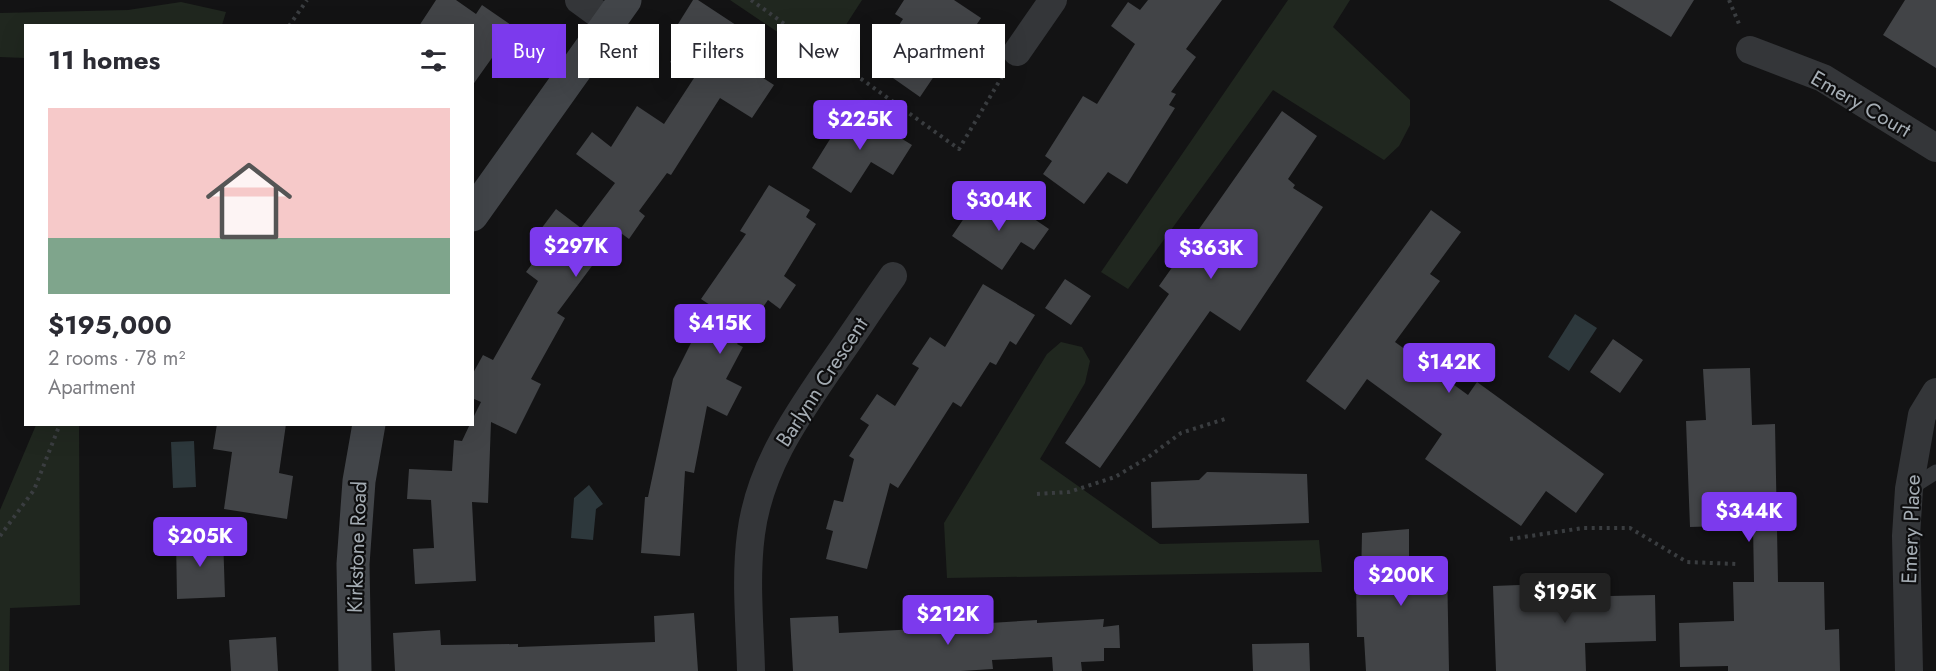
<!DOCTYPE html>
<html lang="en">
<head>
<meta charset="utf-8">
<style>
  :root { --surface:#fff; --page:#f2f2f3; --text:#2b2b33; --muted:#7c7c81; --line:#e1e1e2; --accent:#7c3aed }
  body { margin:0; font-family:Jost,sans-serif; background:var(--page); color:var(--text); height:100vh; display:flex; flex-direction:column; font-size:22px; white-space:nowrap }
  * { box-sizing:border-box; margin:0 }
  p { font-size:20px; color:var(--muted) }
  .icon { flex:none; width:33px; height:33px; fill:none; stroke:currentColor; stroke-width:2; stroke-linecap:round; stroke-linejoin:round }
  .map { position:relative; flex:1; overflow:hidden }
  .side { position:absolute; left:24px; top:24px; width:450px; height:402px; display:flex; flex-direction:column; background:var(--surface); border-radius:0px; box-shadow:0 6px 24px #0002 }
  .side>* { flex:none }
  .guide { position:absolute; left:492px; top:24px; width:570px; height:54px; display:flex; gap:12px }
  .price { position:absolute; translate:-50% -51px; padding:0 14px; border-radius:6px; background:var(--accent); color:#fff; font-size:20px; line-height:39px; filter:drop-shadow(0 2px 3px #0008) }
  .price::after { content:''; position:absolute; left:50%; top:36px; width:18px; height:14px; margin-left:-9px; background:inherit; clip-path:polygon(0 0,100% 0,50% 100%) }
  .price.selected { background:#222; color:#fff }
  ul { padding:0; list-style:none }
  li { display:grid; align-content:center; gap:12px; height:318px; padding:0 24px }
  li+li { border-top:2px solid var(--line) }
  li span { display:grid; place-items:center; height:186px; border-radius:0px; color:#555 }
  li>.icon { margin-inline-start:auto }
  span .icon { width:108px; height:108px; fill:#fffc; stroke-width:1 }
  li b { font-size:26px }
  h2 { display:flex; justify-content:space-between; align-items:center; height:72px; padding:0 24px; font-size:26px }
  .tag { padding:0 21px; border-radius:0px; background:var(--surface); box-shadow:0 6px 24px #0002; font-size:21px; line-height:54px }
  .tag.selected { background:var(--accent); color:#fff }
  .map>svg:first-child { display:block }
  .green { fill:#20271f }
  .water { fill:#2d383c }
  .building { fill:#424447 }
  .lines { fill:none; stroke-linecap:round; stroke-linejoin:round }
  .path { stroke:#3a3d40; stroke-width:4; stroke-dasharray:3 4.5; stroke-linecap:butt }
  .lane { stroke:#343639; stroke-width:15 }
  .street { stroke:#343639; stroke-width:28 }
  .secondary { stroke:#424549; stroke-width:33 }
  .labels { text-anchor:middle; stroke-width:4.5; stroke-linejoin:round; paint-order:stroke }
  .street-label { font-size:21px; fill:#a5adb4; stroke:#0e0e0f }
</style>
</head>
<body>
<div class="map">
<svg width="1936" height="671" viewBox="0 0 1936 671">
  <rect width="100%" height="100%" fill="#131314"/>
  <path class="green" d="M 730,0 L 862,0 L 822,62 Z
    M 1288,0 L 1350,0 L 1333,27 L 1410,100 L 1410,125 L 1399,146 L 1384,160 L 1273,90 L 1128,289 L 1101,272 Z
    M 181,2 L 226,12 L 222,25 L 26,26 L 25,58 L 0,57 L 0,13 L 128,10 Z
    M 1061,342 L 1082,347 L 1090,361 L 1085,383 L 1040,459 L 1160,544 L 1319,540 L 1322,572 L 947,578 L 944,523 L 1047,354 Z
    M 36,425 L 79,425 L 80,605 L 10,608 L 9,671 L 0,671 L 0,510 Z"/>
  <path class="water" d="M 1575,314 L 1597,328 L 1569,371 L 1548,357 Z
    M 194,441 L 196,487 L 173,488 L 171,442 Z
    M 589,485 L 603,504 L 596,509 L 593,540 L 571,538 L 574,498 Z"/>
  <path class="building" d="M 436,0 L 456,0 L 476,14 L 482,5 L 514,27 L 472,86 L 472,26 L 419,26 Z
    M 693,0 L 698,0 L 739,27 L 736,32 L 743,37 L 730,57 L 774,85 L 752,118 L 720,98 L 671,175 L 667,173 L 639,211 L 645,216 L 629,239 L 618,231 L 557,313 L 565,318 L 531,379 L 541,384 L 516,434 L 491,422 L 488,503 L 472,502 L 476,581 L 415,584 L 413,549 L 434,548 L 431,500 L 407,499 L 409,469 L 452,471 L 454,440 L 462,441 L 470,424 L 472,424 L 472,420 L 481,402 L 472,398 L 472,375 L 483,355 L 493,360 L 538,281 L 526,272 L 549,241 L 538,233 L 556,209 L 581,228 L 615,183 L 576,154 L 592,132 L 611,147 L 637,106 L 664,124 L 694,78 L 670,62 L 689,31 L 678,24 Z
    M 904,0 L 954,0 L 981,18 L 969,36 L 964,32 L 920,97 L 873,64 L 903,19 L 895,14 Z
    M 1148,0 L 1222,0 L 1186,49 L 1196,57 L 1171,92 L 1176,94 L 1169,105 L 1175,108 L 1127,184 L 1108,172 L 1084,204 L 1043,174 L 1052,161 L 1045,156 L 1083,96 L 1097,104 L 1135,44 L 1111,26 L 1128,2 L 1140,10 Z
    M 1609,0 L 1694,0 L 1671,37 Z
    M 1905,0 L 1936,0 L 1936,68 L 1883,35 Z
    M 850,107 L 912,145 L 893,175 L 871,162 L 851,193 L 812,168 Z
    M 1282,111 L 1317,136 L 1288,179 L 1295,185 L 1293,188 L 1323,207 L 1240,331 L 1210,311 L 1100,468 L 1065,443 L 1169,294 L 1159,286 Z
    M 769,185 L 810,210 L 806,217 L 816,224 L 784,276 L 796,285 L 780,309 L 768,300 L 737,344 L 743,347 L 726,379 L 742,387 L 727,416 L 707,406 L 694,473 L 685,471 L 680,556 L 641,553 L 645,497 L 648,497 L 673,379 L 710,305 L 701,299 L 746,234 L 740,231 Z
    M 1006,200 L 1049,229 L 1034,250 L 1021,242 L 1002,270 L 952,236 L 975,202 L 996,215 Z
    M 1431,210 L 1461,232 L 1430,274 L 1440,281 L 1395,342 L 1468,395 L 1477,382 L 1604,474 L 1576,513 L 1546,491 L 1521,526 L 1425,459 L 1442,434 L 1367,379 L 1345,410 L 1306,381 Z
    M 1065,279 L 1091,296 L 1071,325 L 1045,308 Z
    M 983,284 L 1035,315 L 1016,345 L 1010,341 L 996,365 L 990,362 L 961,407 L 953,402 L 898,488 L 890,483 L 867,569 L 826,559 L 833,531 L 826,529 L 834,500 L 843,502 L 854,459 L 849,456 L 869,425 L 860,419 L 877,394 L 895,406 L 919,368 L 912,364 L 930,337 L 945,347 Z
    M 1613,339 L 1643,360 L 1620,393 L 1590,372 Z
    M 1750,368 L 1752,425 L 1775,424 L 1778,582 L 1824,582 L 1825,630 L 1839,629 L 1840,671 L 1728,671 L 1728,666 L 1680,667 L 1679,623 L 1734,621 L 1733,582 L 1754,582 L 1753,525 L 1690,527 L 1686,421 L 1706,420 L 1703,369 Z
    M 217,424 L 286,424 L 279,473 L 293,476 L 287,519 L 224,509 L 232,452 L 213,449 Z
    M 1207,472 L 1307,474 L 1309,523 L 1152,528 L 1151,482 L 1199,480 Z
    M 1409,529 L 1409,566 L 1447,565 L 1449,671 L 1366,671 L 1364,637 L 1357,637 L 1356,583 L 1361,582 L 1362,533 Z
    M 223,536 L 225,597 L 177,599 L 176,538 Z
    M 1610,582 L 1610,596 L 1655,595 L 1656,641 L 1585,643 L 1586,671 L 1496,671 L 1493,586 Z
    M 694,613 L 698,671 L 395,671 L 393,633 L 440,630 L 441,645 L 518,644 L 518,647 L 655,642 L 654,616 Z
    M 838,616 L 839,633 L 958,627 L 958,625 L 1037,620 L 1037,623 L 1104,619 L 1103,627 L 1119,625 L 1120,648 L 1104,648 L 1104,661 L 1081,662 L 1082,671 L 1053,671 L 1052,657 L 992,660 L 993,669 L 961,671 L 793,671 L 790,618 Z
    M 276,637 L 278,671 L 231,671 L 229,640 Z
    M 1309,643 L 1310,671 L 1253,671 L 1252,644 Z"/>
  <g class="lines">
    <path class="path" d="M 751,0 L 959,149 L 1003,75
      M 1729,0 L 1739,24
      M 289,26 L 307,0
      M 1037,494 L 1069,492 L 1115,477 L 1147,458 L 1181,433 L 1228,418
      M 0,536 L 34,490 L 60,424
      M 1510,539 L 1583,528 L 1630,528 L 1687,562 L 1737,564"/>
    <path class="lane" d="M 1909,489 L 1936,472"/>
    <path class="street" d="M 579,0 L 609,22
      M 1750,50 L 1823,78 L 1936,148
      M 1017,52 L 1053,0
      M 751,671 C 750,626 745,579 751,534 C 759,471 793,421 828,370 C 850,339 871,307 893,276
      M 1909,671 L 1906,536 L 1909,489 L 1922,415 L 1936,392"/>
    <path class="secondary" d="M 472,215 L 625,0
      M 355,671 L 353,564 L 359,481 L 369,424"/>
  </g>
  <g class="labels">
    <g class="street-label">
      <text transform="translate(1861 104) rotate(30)" y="7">Emery Court</text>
      <text transform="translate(822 382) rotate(-57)" y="7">Barlynn Crescent</text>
      <text transform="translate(1911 529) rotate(-88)" y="7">Emery Place</text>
      <text transform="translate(357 547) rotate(-88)" y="7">Kirkstone Road</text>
    </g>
  </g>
</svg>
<b class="price" style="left:860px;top:151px">$225K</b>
<b class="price" style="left:999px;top:232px">$304K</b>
<b class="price" style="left:576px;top:278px">$297K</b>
<b class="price" style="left:1211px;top:280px">$363K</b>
<b class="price" style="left:720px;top:355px">$415K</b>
<b class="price" style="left:1449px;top:394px">$142K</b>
<b class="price" style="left:1749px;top:543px">$344K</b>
<b class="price" style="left:200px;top:568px">$205K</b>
<b class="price" style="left:1401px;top:607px">$200K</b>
<b class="price selected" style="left:1565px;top:624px">$195K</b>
<b class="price" style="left:948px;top:646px">$212K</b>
<div class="guide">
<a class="tag selected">Buy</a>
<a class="tag">Rent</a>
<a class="tag">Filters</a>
<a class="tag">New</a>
<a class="tag">Apartment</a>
</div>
<section class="side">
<h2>11 homes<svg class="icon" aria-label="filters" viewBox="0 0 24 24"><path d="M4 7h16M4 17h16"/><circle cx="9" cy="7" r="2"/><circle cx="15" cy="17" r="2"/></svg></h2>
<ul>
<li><span style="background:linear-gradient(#f6c9c9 70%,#7fa58c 0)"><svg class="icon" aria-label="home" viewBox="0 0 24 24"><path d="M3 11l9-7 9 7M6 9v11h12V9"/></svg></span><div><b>$195,000</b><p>2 rooms · 78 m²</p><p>Apartment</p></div></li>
</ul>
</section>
</div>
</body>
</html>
